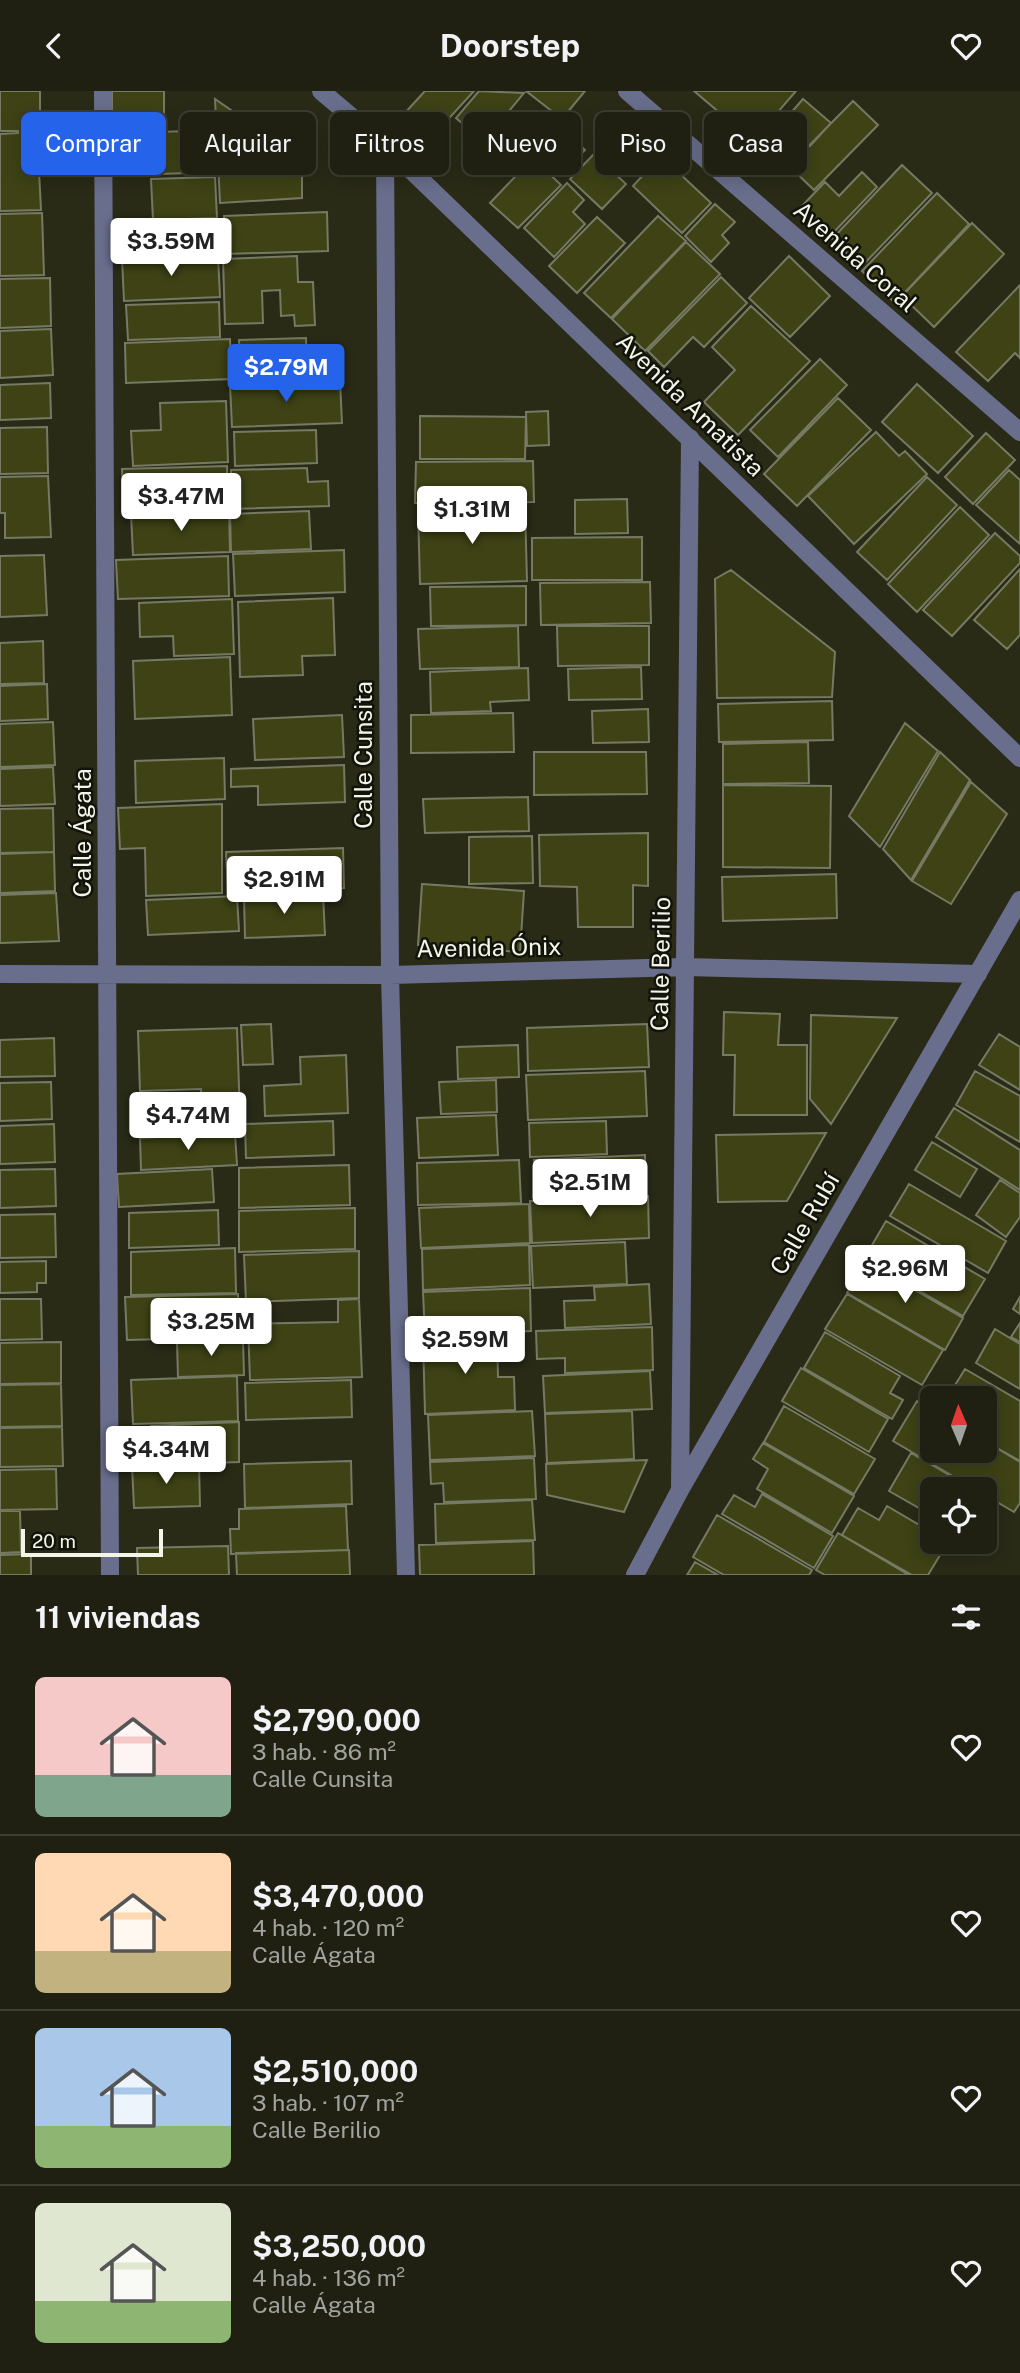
<!DOCTYPE html>
<html lang="es">
<head>
<meta charset="utf-8">
<style>
  :root { --surface:#1f2011; --page:#2c2d1f; --text:#f1f3f6; --muted:#a1a39f; --line:#3c3e31; --accent:#2563eb }
  body { margin:0; font-family:"Public Sans",sans-serif; background:var(--page); color:var(--text); height:100vh; display:flex; flex-direction:column; font-size:26px; white-space:nowrap }
  * { box-sizing:border-box; margin:0 }
  p { font-size:23px; color:var(--muted) }
  .icon { flex:none; width:38px; height:38px; fill:none; stroke:currentColor; stroke-width:2; stroke-linecap:round; stroke-linejoin:round }
  .map { position:relative; height:1484px; overflow:hidden }
  .drawer { display:flex; flex-direction:column; background:var(--surface); flex:1 }
  .drawer>* { flex:none }
  .guide { position:absolute; left:21px; top:21px; width:978px; height:63px; display:flex; gap:14px }
  .needle { width:46px; rotate:358deg }
  .fabs { position:absolute; left:920px; top:1295px; display:grid; gap:14px }
  .fabs a { display:grid; place-items:center; width:77px; height:77px; border-radius:10px; background:var(--surface); box-shadow:0 4px 18px #0003,0 0 0 2px var(--line); font-size:35px }
  .scale { position:absolute; left:21px; bottom:18px; width:142px; box-sizing:border-box; padding-left:7px; border:4px solid #f3f5e8; border-top:0; font-size:19px; line-height:24px; white-space:nowrap; color:#f3f5e8; -webkit-text-stroke:5px #12130a; paint-order:stroke }
  .price { position:absolute; translate:-50% -60px; padding:0 16px; border-radius:7px; background:#fff; color:#222; font-size:23px; line-height:46px; filter:drop-shadow(0 2px 4px #0008) }
  .price::after { content:''; position:absolute; left:50%; top:42px; width:21px; height:16px; margin-left:-10px; background:inherit; clip-path:polygon(0 0,100% 0,50% 100%) }
  .price.selected { background:var(--accent); color:#fff }
  ul { padding:0; list-style:none }
  li { display:flex; align-items:center; gap:21px; height:175px; padding:0 35px }
  li+li { border-top:2px solid var(--line) }
  li span { display:grid; place-items:center; flex:none; width:196px; height:140px; border-radius:10px; color:#555 }
  li>.icon { margin-inline-start:auto }
  span .icon { width:84px; height:84px; fill:#fffc; stroke-width:1 }
  li b { font-size:30px }
  h2 { display:flex; justify-content:space-between; align-items:center; height:84px; padding:0 35px; font-size:30px }
  .tag { padding:0 24px; border-radius:10px; background:var(--surface); box-shadow:0 4px 18px #0003,0 0 0 2px var(--line); font-size:24px; line-height:63px }
  .tag.selected { background:var(--accent); color:#fff }
  header { display:flex; justify-content:space-between; align-items:center; height:91px; padding:0 35px; background:var(--surface); font-size:32px; font-weight:700 }
  .map>svg:first-child { display:block }
  .building { fill:#3e4215; stroke:#777a63; stroke-width:2 }
  .lines { fill:none; stroke-linecap:round; stroke-linejoin:round }
  .minor { stroke:#696e8d; stroke-width:18 }
  .labels { text-anchor:middle; stroke-width:5; stroke-linejoin:round; paint-order:stroke }
  .street-label { font-size:24px; fill:#f3f5e8; stroke:#12130a }
</style>
</head>
<body>
<header><svg class="icon" aria-label="back" viewBox="0 0 24 24"><path d="M15 5l-7 7 7 7"/></svg>Doorstep<svg class="icon" aria-label="heart" viewBox="0 0 24 24"><path d="M12 20l-8-8c-3-5 5-10 8-4 3-6 11-1 8 4z"/></svg></header>
<div class="map">
<svg width="1020" height="1484" viewBox="0 0 1020 1484">
  <rect width="100%" height="100%" fill="#292b17"/>
  <path class="building" d="M 0,0 L 40,0 L 40,40 L 0,40 Z
    M 112,0 L 164,0 L 164,33 L 112,33 Z
    M 425,0 L 474,0 L 419,60 L 392,36 Z
    M 479,0 L 524,2 L 484,50 L 456,27 Z
    M 526,0 L 585,0 L 562,28 Z
    M 694,0 L 796,0 L 753,50 Z
    M 215,8 L 302,68 L 302,107 L 220,112 Z
    M 803,8 L 831,32 L 810,55 L 783,31 Z
    M 853,10 L 878,34 L 814,99 L 789,75 Z
    M 508,25 L 537,54 L 509,84 L 478,55 Z
    M 561,36 L 585,59 L 559,85 L 535,61 Z
    M 214,39 L 215,81 L 132,84 L 131,63 L 161,62 L 160,41 Z
    M 37,41 L 41,119 L 0,120 L 0,43 Z
    M 594,63 L 626,93 L 602,118 L 570,88 Z
    M 661,65 L 711,112 L 682,142 L 633,95 Z
    M 533,67 L 561,94 L 518,137 L 490,112 Z
    M 902,74 L 932,102 L 861,176 L 832,148 Z
    M 862,81 L 877,96 L 831,144 L 801,116 L 825,91 L 839,105 Z
    M 215,86 L 217,127 L 153,129 L 151,88 Z
    M 567,92 L 584,109 L 573,121 L 585,133 L 554,166 L 524,137 Z
    M 937,102 L 969,133 L 895,212 L 862,180 Z
    M 715,113 L 735,131 L 722,144 L 729,152 L 711,171 L 685,145 Z
    M 327,121 L 328,160 L 225,163 L 224,125 Z
    M 42,122 L 44,184 L 0,185 L 0,123 Z
    M 658,125 L 686,150 L 611,227 L 584,202 Z
    M 597,126 L 625,152 L 577,202 L 549,175 Z
    M 195,128 L 196,160 L 119,162 L 118,131 Z
    M 972,132 L 1004,163 L 934,236 L 902,205 Z
    M 686,151 L 720,183 L 645,260 L 612,228 Z
    M 218,165 L 220,206 L 124,210 L 122,168 Z
    M 297,165 L 298,191 L 313,191 L 315,234 L 295,235 L 294,224 L 281,225 L 280,199 L 262,200 L 263,232 L 225,233 L 223,168 Z
    M 789,165 L 830,205 L 790,246 L 749,207 Z
    M 721,186 L 747,212 L 704,256 L 693,246 L 664,276 L 648,260 Z
    M 50,187 L 51,235 L 0,237 L 0,188 Z
    M 1020,194 L 1020,267 L 1015,262 L 988,290 L 956,261 Z
    M 219,211 L 220,246 L 128,249 L 126,214 Z
    M 751,215 L 810,270 L 738,344 L 704,311 L 735,279 L 712,256 Z
    M 51,238 L 53,284 L 0,287 L 0,240 Z
    M 306,247 L 307,290 L 241,292 L 239,249 Z
    M 230,248 L 232,288 L 126,292 L 125,252 Z
    M 820,268 L 847,294 L 778,366 L 750,339 Z
    M 340,290 L 342,332 L 232,336 L 230,294 Z
    M 50,292 L 51,327 L 0,329 L 0,294 Z
    M 917,293 L 973,345 L 938,382 L 882,331 Z
    M 838,307 L 871,339 L 797,415 L 764,383 Z
    M 226,310 L 228,371 L 133,375 L 131,340 L 161,339 L 160,312 Z
    M 548,320 L 549,354 L 527,355 L 526,321 Z
    M 420,325 L 526,326 L 525,368 L 420,368 Z
    M 47,336 L 48,382 L 0,383 L 0,337 Z
    M 316,339 L 317,372 L 235,375 L 234,341 Z
    M 876,341 L 899,365 L 905,360 L 927,383 L 854,453 L 808,405 Z
    M 986,342 L 1015,369 L 973,413 L 945,386 Z
    M 533,370 L 534,411 L 415,412 L 416,371 Z
    M 227,375 L 228,418 L 124,421 L 122,378 Z
    M 307,377 L 308,391 L 328,390 L 329,415 L 232,418 L 231,379 Z
    M 1009,379 L 1020,389 L 1020,453 L 976,414 Z
    M 48,385 L 51,446 L 5,447 L 5,422 L 0,422 L 0,386 Z
    M 927,386 L 957,414 L 887,489 L 857,461 Z
    M 627,408 L 628,442 L 575,443 L 575,409 Z
    M 525,416 L 527,490 L 420,493 L 418,419 Z
    M 960,416 L 989,444 L 917,521 L 888,493 Z
    M 229,419 L 230,461 L 133,464 L 131,423 Z
    M 309,420 L 311,458 L 231,461 L 230,423 Z
    M 995,442 L 1020,465 L 1020,472 L 952,545 L 923,519 Z
    M 642,446 L 642,489 L 532,489 L 532,447 Z
    M 344,459 L 345,501 L 235,505 L 233,463 Z
    M 44,464 L 47,524 L 0,526 L 0,465 Z
    M 228,465 L 229,505 L 118,508 L 116,469 Z
    M 1020,478 L 1020,544 L 1007,558 L 974,529 Z
    M 731,479 L 835,561 L 832,606 L 717,607 L 715,488 Z
    M 650,491 L 651,532 L 541,534 L 540,492 Z
    M 526,495 L 526,534 L 431,535 L 430,496 Z
    M 333,507 L 335,564 L 302,565 L 303,584 L 240,586 L 238,511 Z
    M 232,508 L 234,563 L 174,565 L 173,545 L 140,546 L 139,512 Z
    M 518,535 L 519,576 L 420,578 L 418,538 Z
    M 557,535 L 649,535 L 649,574 L 558,575 Z
    M 43,550 L 44,592 L 0,593 L 0,552 Z
    M 230,566 L 232,624 L 135,628 L 133,570 Z
    M 641,576 L 642,608 L 569,609 L 568,578 Z
    M 528,577 L 529,609 L 490,611 L 491,620 L 431,622 L 430,581 Z
    M 47,593 L 48,628 L 0,630 L 0,595 Z
    M 832,610 L 833,649 L 719,651 L 718,613 Z
    M 648,618 L 649,651 L 593,652 L 592,620 Z
    M 513,622 L 514,661 L 411,662 L 411,624 Z
    M 342,624 L 344,666 L 255,669 L 253,628 Z
    M 53,631 L 55,674 L 0,676 L 0,633 Z
    M 905,632 L 938,660 L 880,756 L 849,725 Z
    M 808,651 L 809,692 L 723,693 L 723,653 Z
    M 534,661 L 646,661 L 647,703 L 534,704 Z
    M 940,661 L 970,689 L 911,789 L 883,758 Z
    M 224,667 L 225,708 L 136,712 L 135,670 Z
    M 344,674 L 345,711 L 258,714 L 258,695 L 231,696 L 231,678 Z
    M 53,676 L 55,713 L 0,715 L 0,678 Z
    M 971,691 L 1007,723 L 951,813 L 912,790 Z
    M 723,694 L 831,695 L 830,777 L 723,776 Z
    M 528,706 L 529,740 L 425,742 L 423,708 Z
    M 222,713 L 222,802 L 146,805 L 145,757 L 120,758 L 118,717 Z
    M 53,717 L 54,761 L 0,762 L 0,718 Z
    M 648,742 L 648,795 L 633,794 L 633,836 L 578,836 L 577,796 L 540,795 L 539,744 Z
    M 532,745 L 533,792 L 469,793 L 469,746 Z
    M 343,757 L 344,797 L 228,802 L 226,761 Z
    M 54,761 L 55,800 L 0,802 L 0,763 Z
    M 836,783 L 837,827 L 723,830 L 722,786 Z
    M 422,793 L 524,800 L 520,861 L 418,854 Z
    M 56,802 L 59,850 L 0,852 L 0,804 Z
    M 323,803 L 325,844 L 245,847 L 244,806 Z
    M 237,805 L 239,840 L 148,844 L 146,809 Z
    M 724,921 L 780,923 L 778,954 L 807,954 L 807,1024 L 734,1024 L 735,964 L 723,964 Z
    M 811,924 L 897,927 L 831,1033 L 810,1008 Z
    M 271,933 L 273,973 L 243,974 L 241,934 Z
    M 647,933 L 649,976 L 528,980 L 527,937 Z
    M 237,937 L 240,1027 L 202,1029 L 201,998 L 140,1000 L 138,940 Z
    M 999,943 L 1020,956 L 1020,999 L 979,974 Z
    M 54,947 L 55,985 L 0,986 L 0,949 Z
    M 518,954 L 519,986 L 458,988 L 457,956 Z
    M 346,964 L 348,1022 L 265,1025 L 264,995 L 301,993 L 300,966 Z
    M 645,980 L 647,1025 L 528,1029 L 526,984 Z
    M 975,980 L 1020,1005 L 1020,1051 L 956,1014 Z
    M 496,989 L 497,1021 L 441,1023 L 439,991 Z
    M 51,991 L 52,1028 L 0,1030 L 0,992 Z
    M 954,1017 L 1020,1059 L 1020,1099 L 936,1046 Z
    M 496,1024 L 498,1064 L 419,1067 L 417,1027 Z
    M 333,1030 L 334,1064 L 246,1067 L 245,1033 Z
    M 606,1030 L 607,1063 L 530,1066 L 529,1032 Z
    M 54,1033 L 55,1071 L 0,1073 L 0,1035 Z
    M 235,1042 L 237,1074 L 141,1079 L 140,1047 Z
    M 826,1042 L 787,1110 L 718,1111 L 716,1044 Z
    M 932,1051 L 977,1078 L 960,1106 L 915,1079 Z
    M 645,1064 L 646,1104 L 536,1109 L 534,1069 Z
    M 519,1069 L 521,1112 L 418,1114 L 417,1072 Z
    M 349,1074 L 350,1114 L 239,1117 L 239,1077 Z
    M 55,1078 L 56,1115 L 0,1117 L 0,1079 Z
    M 212,1078 L 214,1111 L 119,1116 L 117,1083 Z
    M 1000,1089 L 1020,1102 L 1020,1126 L 1006,1146 L 976,1124 Z
    M 909,1093 L 1006,1150 L 988,1182 L 890,1125 Z
    M 648,1105 L 649,1147 L 532,1152 L 530,1110 Z
    M 529,1113 L 530,1152 L 421,1157 L 419,1117 Z
    M 355,1117 L 355,1158 L 239,1161 L 239,1120 Z
    M 218,1119 L 219,1154 L 129,1157 L 129,1122 Z
    M 55,1123 L 56,1166 L 0,1167 L 0,1124 Z
    M 886,1130 L 985,1188 L 963,1225 L 864,1168 Z
    M 625,1151 L 627,1193 L 533,1197 L 531,1155 Z
    M 529,1154 L 530,1194 L 423,1199 L 422,1158 Z
    M 235,1157 L 236,1202 L 131,1204 L 131,1161 Z
    M 359,1160 L 359,1207 L 246,1211 L 244,1164 Z
    M 46,1170 L 46,1192 L 37,1192 L 37,1201 L 0,1202 L 0,1171 Z
    M 865,1170 L 963,1227 L 945,1259 L 847,1202 Z
    M 649,1193 L 651,1233 L 565,1237 L 564,1210 L 595,1209 L 594,1196 Z
    M 530,1197 L 531,1240 L 425,1244 L 423,1201 Z
    M 238,1203 L 239,1246 L 127,1249 L 125,1206 Z
    M 847,1203 L 943,1259 L 922,1294 L 825,1238 Z
    M 1020,1206 L 1020,1223 L 1013,1218 Z
    M 0,1208 L 41,1208 L 42,1248 L 0,1249 Z
    M 359,1208 L 362,1286 L 250,1289 L 248,1233 L 338,1231 L 338,1209 Z
    M 1020,1232 L 1020,1251 L 1011,1246 Z
    M 652,1236 L 653,1279 L 565,1282 L 565,1267 L 537,1268 L 536,1240 Z
    M 995,1238 L 1020,1253 L 1020,1298 L 976,1272 Z
    M 825,1241 L 900,1285 L 890,1302 L 903,1309 L 892,1328 L 804,1277 Z
    M 497,1243 L 498,1286 L 514,1286 L 515,1319 L 425,1323 L 423,1247 Z
    M 243,1248 L 244,1284 L 178,1286 L 177,1251 Z
    M 61,1251 L 61,1292 L 0,1293 L 0,1252 Z
    M 801,1277 L 888,1328 L 869,1361 L 782,1310 Z
    M 965,1278 L 1020,1310 L 1020,1370 L 985,1350 L 985,1307 L 947,1307 Z
    M 650,1280 L 652,1318 L 545,1322 L 543,1285 Z
    M 237,1285 L 238,1330 L 133,1333 L 131,1289 Z
    M 351,1289 L 352,1326 L 246,1329 L 245,1292 Z
    M 61,1293 L 62,1335 L 0,1336 L 0,1294 Z
    M 917,1310 L 933,1319 L 933,1360 L 985,1360 L 985,1350 L 1020,1371 L 1020,1412 L 1014,1421 L 985,1404 L 985,1398 L 975,1398 L 893,1350 Z
    M 784,1315 L 875,1368 L 854,1403 L 764,1351 Z
    M 532,1320 L 535,1365 L 430,1369 L 428,1324 Z
    M 632,1320 L 634,1368 L 547,1372 L 545,1323 Z
    M 239,1331 L 239,1371 L 152,1374 L 151,1335 Z
    M 62,1336 L 63,1375 L 0,1376 L 0,1337 Z
    M 763,1352 L 854,1405 L 832,1442 L 757,1398 L 768,1378 L 753,1368 Z
    M 911,1362 L 961,1391 L 957,1398 L 933,1398 L 933,1425 L 889,1400 Z
    M 534,1367 L 536,1408 L 444,1411 L 443,1392 L 431,1393 L 430,1371 Z
    M 647,1369 L 624,1421 L 547,1404 L 546,1373 Z
    M 351,1370 L 352,1413 L 245,1417 L 244,1373 Z
    M 199,1373 L 200,1415 L 134,1417 L 132,1375 Z
    M 56,1378 L 57,1418 L 0,1419 L 0,1379 Z
    M 762,1403 L 833,1445 L 814,1477 L 722,1423 L 734,1404 L 755,1416 Z
    M 532,1409 L 535,1449 L 436,1452 L 435,1413 Z
    M 346,1415 L 348,1459 L 231,1463 L 230,1438 L 239,1438 L 239,1418 Z
    M 887,1415 L 933,1442 L 933,1451 L 948,1451 L 928,1484 L 912,1484 L 842,1444 L 858,1417 L 879,1429 Z
    M 0,1420 L 20,1420 L 21,1461 L 0,1462 Z
    M 717,1424 L 812,1479 L 809,1484 L 724,1484 L 693,1466 Z
    M 838,1442 L 909,1484 L 825,1484 L 816,1479 Z
    M 533,1450 L 534,1484 L 420,1484 L 419,1454 Z
    M 228,1455 L 229,1484 L 138,1484 L 137,1457 Z
    M 349,1459 L 350,1484 L 237,1484 L 236,1462 Z
    M 31,1463 L 31,1484 L 0,1484 L 0,1464 Z
    M 695,1471 L 718,1484 L 687,1484 Z"/>
  <g class="lines">
    <path class="minor" d="M 103,0 L 110,1484
      M 321,0 L 385,54 L 1020,667
      M 627,0 L 1020,341
      M 385,54 L 390,884 L 406,1484
      M 0,883 L 390,884 L 685,876 L 978,883
      M 680,1399 L 690,347
      M 635,1484 L 680,1399 L 1020,809"/>
  </g>
  <g class="labels">
    <g class="street-label">
      <text transform="translate(855 166) rotate(41)" y="8">Avenida Coral</text>
      <text transform="translate(690 314) rotate(44)" y="8">Avenida Amatista</text>
      <text transform="translate(364 664) rotate(-90)" y="8">Calle Cunsita</text>
      <text transform="translate(83 742) rotate(-90)" y="8">Calle Ágata</text>
      <text transform="translate(489 857) rotate(-1)" y="8">Avenida Ónix</text>
      <text transform="translate(661 873) rotate(-89)" y="8">Calle Berilio</text>
      <text transform="translate(805 1133) rotate(-60)" y="8">Calle Rubí</text>
    </g>
  </g>
</svg>
<div class="fabs">
<a><svg class="needle" viewBox="-14 -14 28 28"><path d="M0-13l5 13h-10z" fill="#e53935"/><path d="M0 13l5-13h-10z" fill="#a1a39f"/></svg></a>
<a><svg class="icon" aria-label="locate" viewBox="0 0 24 24"><circle cx="12" cy="12" r="6"/><path d="M12 2v4M12 18v4M2 12h4M18 12h4"/></svg></a>
</div>
<div class="scale">20 m</div>
<b class="price" style="left:171px;top:187px">$3.59M</b>
<b class="price selected" style="left:286px;top:313px">$2.79M</b>
<b class="price" style="left:181px;top:442px">$3.47M</b>
<b class="price" style="left:472px;top:455px">$1.31M</b>
<b class="price" style="left:284px;top:825px">$2.91M</b>
<b class="price" style="left:188px;top:1061px">$4.74M</b>
<b class="price" style="left:590px;top:1128px">$2.51M</b>
<b class="price" style="left:905px;top:1214px">$2.96M</b>
<b class="price" style="left:211px;top:1267px">$3.25M</b>
<b class="price" style="left:465px;top:1285px">$2.59M</b>
<b class="price" style="left:166px;top:1395px">$4.34M</b>
<div class="guide">
<a class="tag selected">Comprar</a>
<a class="tag">Alquilar</a>
<a class="tag">Filtros</a>
<a class="tag">Nuevo</a>
<a class="tag">Piso</a>
<a class="tag">Casa</a>
</div>
</div>
<section class="drawer">
<h2>11 viviendas<svg class="icon" aria-label="filters" viewBox="0 0 24 24"><path d="M4 7h16M4 17h16"/><circle cx="9" cy="7" r="2"/><circle cx="15" cy="17" r="2"/></svg></h2>
<ul>
<li><span style="background:linear-gradient(#f6c9c9 70%,#7fa58c 0)"><svg class="icon" aria-label="home" viewBox="0 0 24 24"><path d="M3 11l9-7 9 7M6 9v11h12V9"/></svg></span><div><b>$2,790,000</b><p>3 hab. · 86 m²</p><p>Calle Cunsita</p></div><svg class="icon" aria-label="heart" viewBox="0 0 24 24"><path d="M12 20l-8-8c-3-5 5-10 8-4 3-6 11-1 8 4z"/></svg></li>
<li><span style="background:linear-gradient(#ffd9b3 70%,#c2b280 0)"><svg class="icon" aria-label="home" viewBox="0 0 24 24"><path d="M3 11l9-7 9 7M6 9v11h12V9"/></svg></span><div><b>$3,470,000</b><p>4 hab. · 120 m²</p><p>Calle Ágata</p></div><svg class="icon" aria-label="heart" viewBox="0 0 24 24"><path d="M12 20l-8-8c-3-5 5-10 8-4 3-6 11-1 8 4z"/></svg></li>
<li><span style="background:linear-gradient(#a9c7e8 70%,#8fb573 0)"><svg class="icon" aria-label="home" viewBox="0 0 24 24"><path d="M3 11l9-7 9 7M6 9v11h12V9"/></svg></span><div><b>$2,510,000</b><p>3 hab. · 107 m²</p><p>Calle Berilio</p></div><svg class="icon" aria-label="heart" viewBox="0 0 24 24"><path d="M12 20l-8-8c-3-5 5-10 8-4 3-6 11-1 8 4z"/></svg></li>
<li><span style="background:linear-gradient(#dfe7d0 70%,#8fb573 0)"><svg class="icon" aria-label="home" viewBox="0 0 24 24"><path d="M3 11l9-7 9 7M6 9v11h12V9"/></svg></span><div><b>$3,250,000</b><p>4 hab. · 136 m²</p><p>Calle Ágata</p></div><svg class="icon" aria-label="heart" viewBox="0 0 24 24"><path d="M12 20l-8-8c-3-5 5-10 8-4 3-6 11-1 8 4z"/></svg></li>
</ul>
</section>
</body>
</html>
